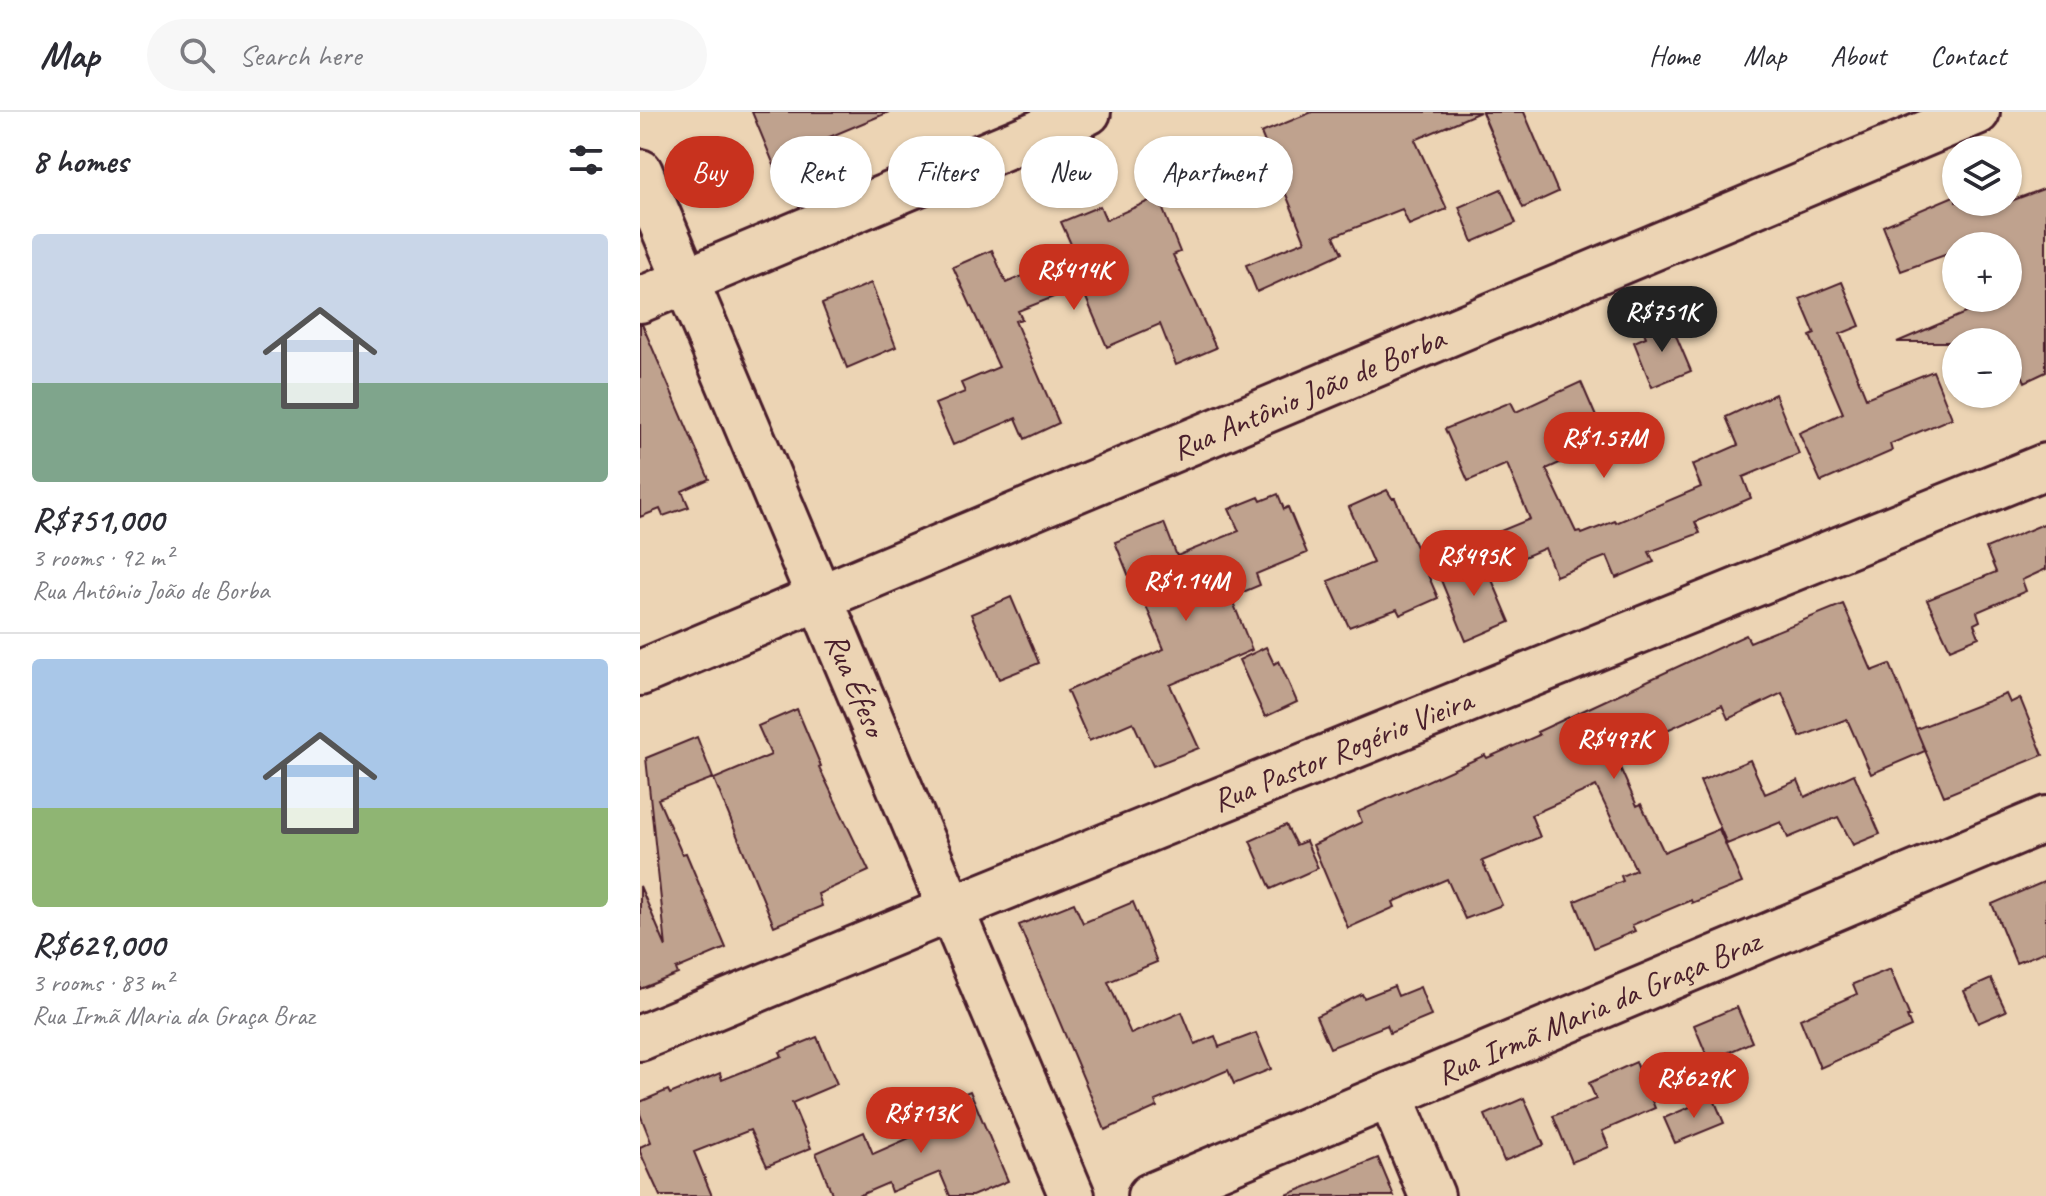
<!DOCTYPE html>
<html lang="en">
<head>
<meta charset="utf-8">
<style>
  :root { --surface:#fff; --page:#f7f7f7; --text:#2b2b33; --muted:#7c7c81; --line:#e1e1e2; --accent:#c8321e }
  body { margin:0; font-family:Caveat,sans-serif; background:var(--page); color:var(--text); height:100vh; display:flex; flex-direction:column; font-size:30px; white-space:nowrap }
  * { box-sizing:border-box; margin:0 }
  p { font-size:26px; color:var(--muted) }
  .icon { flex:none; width:44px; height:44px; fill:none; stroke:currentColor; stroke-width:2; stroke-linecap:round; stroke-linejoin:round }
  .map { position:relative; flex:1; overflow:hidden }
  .side { display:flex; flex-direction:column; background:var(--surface); width:640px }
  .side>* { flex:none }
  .guide { position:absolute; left:24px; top:24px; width:760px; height:72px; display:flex; gap:16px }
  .tools { position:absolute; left:1302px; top:24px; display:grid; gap:16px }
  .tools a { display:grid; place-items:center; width:80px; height:80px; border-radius:50%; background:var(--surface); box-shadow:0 2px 6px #0004; font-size:40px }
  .price { position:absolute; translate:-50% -68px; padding:0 18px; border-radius:28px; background:var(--accent); color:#fff; font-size:26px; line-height:52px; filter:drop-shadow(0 2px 4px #0008) }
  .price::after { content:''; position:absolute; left:50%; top:48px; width:24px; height:18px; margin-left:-12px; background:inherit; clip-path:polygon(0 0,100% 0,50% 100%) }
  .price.current { background:#222; color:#fff }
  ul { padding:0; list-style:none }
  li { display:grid; align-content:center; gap:16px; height:424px; padding:0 32px }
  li+li { border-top:2px solid var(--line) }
  li span { display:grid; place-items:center; height:248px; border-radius:8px; color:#555 }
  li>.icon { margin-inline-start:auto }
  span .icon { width:144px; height:144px; fill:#fffc; stroke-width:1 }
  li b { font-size:34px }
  h2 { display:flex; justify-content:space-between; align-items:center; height:96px; padding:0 32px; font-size:34px }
  .tag { padding:0 28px; border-radius:36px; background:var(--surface); box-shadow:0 2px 6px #0004; font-size:28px; line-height:72px }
  .tag.current { background:var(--accent); color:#fff }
  header { display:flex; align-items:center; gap:48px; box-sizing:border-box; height:112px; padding:0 40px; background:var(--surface); border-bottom:2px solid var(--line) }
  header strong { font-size:38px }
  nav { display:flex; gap:44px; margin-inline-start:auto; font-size:28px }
  .search { width:560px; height:72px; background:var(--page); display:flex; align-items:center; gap:20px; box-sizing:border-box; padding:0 28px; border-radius:44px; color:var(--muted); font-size:30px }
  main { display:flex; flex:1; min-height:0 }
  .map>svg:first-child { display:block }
  .building { fill:#bfa28e; stroke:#4a1f2b; stroke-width:2 }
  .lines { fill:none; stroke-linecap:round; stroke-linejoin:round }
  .minor-casing { stroke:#4a1f2b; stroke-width:50 }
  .tertiary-casing { stroke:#4a1f2b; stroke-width:50 }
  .minor { stroke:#ecd4b4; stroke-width:44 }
  .tertiary { stroke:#ecd4b4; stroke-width:44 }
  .labels { text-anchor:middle; stroke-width:6; stroke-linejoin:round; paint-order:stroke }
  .street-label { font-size:32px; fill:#4a1f2b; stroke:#ecd4b4 }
</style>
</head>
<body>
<header>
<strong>Map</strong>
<div class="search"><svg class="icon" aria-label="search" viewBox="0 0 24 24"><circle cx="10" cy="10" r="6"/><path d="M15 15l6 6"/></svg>Search here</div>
<nav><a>Home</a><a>Map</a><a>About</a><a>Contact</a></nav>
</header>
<main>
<section class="side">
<h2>8 homes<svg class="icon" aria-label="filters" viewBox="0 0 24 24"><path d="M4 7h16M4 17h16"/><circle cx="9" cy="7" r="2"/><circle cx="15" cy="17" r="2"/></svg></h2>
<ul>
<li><span style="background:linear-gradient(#c9d6e8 60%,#7fa58c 0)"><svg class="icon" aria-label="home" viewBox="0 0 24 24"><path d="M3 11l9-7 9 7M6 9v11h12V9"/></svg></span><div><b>R$751,000</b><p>3 rooms · 92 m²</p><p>Rua Antônio João de Borba</p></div></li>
<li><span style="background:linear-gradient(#a9c7e8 60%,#8fb573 0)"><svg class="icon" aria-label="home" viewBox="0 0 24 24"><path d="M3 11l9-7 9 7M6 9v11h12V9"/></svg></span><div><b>R$629,000</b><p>3 rooms · 83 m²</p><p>Rua Irmã Maria da Graça Braz</p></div></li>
</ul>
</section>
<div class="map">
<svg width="1406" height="1084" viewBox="0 0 1406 1084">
  <rect width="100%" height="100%" fill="#ecd4b4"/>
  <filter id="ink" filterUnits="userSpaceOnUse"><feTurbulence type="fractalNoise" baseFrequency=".0125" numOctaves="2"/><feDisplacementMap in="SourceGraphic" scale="16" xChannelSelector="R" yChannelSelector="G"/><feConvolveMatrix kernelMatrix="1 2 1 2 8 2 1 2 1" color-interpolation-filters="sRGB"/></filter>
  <g filter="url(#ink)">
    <path class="building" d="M 112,0 L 249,0 L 175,31 L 184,52 L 141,70 Z
      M 672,0 L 840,0 L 775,28 L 807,97 L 769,113 L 762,97 L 694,124 L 702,141 L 617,180 L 606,153 L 665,129 L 621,21 Z
      M 842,0 L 884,0 L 918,80 L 883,96 Z
      M 1406,76 L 1406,260 L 1385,270 L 1368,230 L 1257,230 L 1337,196 L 1332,186 L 1368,186 L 1368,134 L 1316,134 L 1316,148 L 1313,140 L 1261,159 L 1243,114 L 1316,83 L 1316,90 L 1368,90 Z
      M 861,77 L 876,111 L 833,130 L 819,95 Z
      M 518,85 L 540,140 L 533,143 L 576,236 L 536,253 L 520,212 L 467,235 L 441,174 L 378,199 L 382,207 L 375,209 L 419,311 L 385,327 L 376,306 L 313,333 L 295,292 L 325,280 L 321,271 L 359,255 L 313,155 L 352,138 L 366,171 L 435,141 L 421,110 L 460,94 L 466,108 Z
      M 1202,170 L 1220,214 L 1200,222 L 1226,286 L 1293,259 L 1312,306 L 1250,332 L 1252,339 L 1181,370 L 1159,321 L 1203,301 L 1170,224 L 1175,222 L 1160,187 Z
      M 231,171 L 256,235 L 207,256 L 182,192 Z
      M 1029,207 L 1051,259 L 1012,275 L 994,230 L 1006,225 L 1003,218 Z
      M 0,212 L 2,212 L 69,367 L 42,379 L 49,395 L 23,404 L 20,397 L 0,405 Z
      M 941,270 L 967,330 L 906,357 L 936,420 L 940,419 L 942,422 L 975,409 L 976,411 L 1061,375 L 1052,353 L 1098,333 L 1086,305 L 1135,282 L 1159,342 L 1103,365 L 1111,386 L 1055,410 L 1060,421 L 1009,440 L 1014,450 L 976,466 L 967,444 L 916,464 L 905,436 L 854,458 L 841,427 L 890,407 L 867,352 L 828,369 L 805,317 L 871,290 L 876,300 Z
      M 747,378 L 752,386 L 755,386 L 798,486 L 760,503 L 757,497 L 709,515 L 688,469 L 733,451 L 709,395 Z
      M 638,382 L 644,397 L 648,395 L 667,441 L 616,462 L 620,473 L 591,485 L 612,538 L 530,573 L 559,636 L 513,654 L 493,610 L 449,629 L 427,579 L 524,537 L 494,465 L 490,467 L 475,430 L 524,411 L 537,444 L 599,419 L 589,397 L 619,385 L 621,389 Z
      M 1406,411 L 1406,457 L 1382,468 L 1386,479 L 1337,500 L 1340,509 L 1334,512 L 1339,525 L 1310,537 L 1287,488 L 1356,460 L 1346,436 Z
      M 841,442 L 870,510 L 826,529 L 798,461 Z
      M 371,485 L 399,551 L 359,567 L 331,502 Z
      M 1203,492 L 1232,559 L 1250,552 L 1285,639 L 1231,662 L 1207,607 L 1160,625 L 1142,581 L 1088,607 L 1082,593 L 974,642 L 997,694 L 1001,692 L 1024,740 L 1079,717 L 1102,771 L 1052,791 L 1051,788 L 992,813 L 995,819 L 954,836 L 935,789 L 983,769 L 981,764 L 996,758 L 956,674 L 891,703 L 900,725 L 842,749 L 862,793 L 825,807 L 807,767 L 753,790 L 755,795 L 708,816 L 673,733 L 722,710 L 718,700 L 845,643 L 847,646 L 899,623 L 897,620 L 1106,523 L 1110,530 Z
      M 626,535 L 634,552 L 639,549 L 657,590 L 625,605 L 599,548 Z
      M 1366,582 L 1370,591 L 1380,586 L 1403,643 L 1304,684 L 1276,617 Z
      M 157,597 L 181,654 L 179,655 L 229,759 L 178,782 L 182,794 L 134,814 L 74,667 L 131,643 L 118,614 Z
      M 57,625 L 73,666 L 18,687 L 42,742 L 46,741 L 86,836 L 36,857 L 38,862 L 0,877 L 0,774 L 26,835 L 6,646 Z
      M 1110,648 L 1125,682 L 1158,668 L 1165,685 L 1214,662 L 1240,722 L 1213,733 L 1198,705 L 1148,726 L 1141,710 L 1087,732 L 1060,669 Z
      M 646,713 L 656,733 L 666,729 L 678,756 L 631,777 L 610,729 Z
      M 1406,769 L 1406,839 L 1376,851 L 1352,792 Z
      M 493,790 L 517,850 L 468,870 L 491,922 L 542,900 L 555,932 L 575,924 L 579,935 L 616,921 L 631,957 L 594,972 L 588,958 L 515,989 L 517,995 L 465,1018 L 379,813 L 434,791 L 443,811 Z
      M 1250,857 L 1270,905 L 1267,905 L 1271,915 L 1180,956 L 1160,907 L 1217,882 L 1213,872 Z
      M 1351,867 L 1366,899 L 1338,911 L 1324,879 Z
      M 754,874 L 758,884 L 780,875 L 791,904 L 750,921 L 747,913 L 690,936 L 676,904 L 722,882 L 724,886 Z
      M 1097,895 L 1112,930 L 1069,949 L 1054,913 Z
      M 177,925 L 197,972 L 152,991 L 171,1036 L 127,1054 L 110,1018 L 54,1040 L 72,1084 L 20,1084 L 0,1040 L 0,1035 L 11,1030 L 0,1002 L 0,990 L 28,978 L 30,982 L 80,961 L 82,968 L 142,944 L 140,940 Z
      M 996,950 L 1015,996 L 962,1019 L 969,1035 L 932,1050 L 913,1004 L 956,987 L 949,971 Z
      M 330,979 L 368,1069 L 332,1084 L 310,1084 L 300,1060 L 251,1080 L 248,1071 L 218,1084 L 193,1084 L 176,1041 L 224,1020 L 233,1042 L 283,1020 L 275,1001 Z
      M 1073,985 L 1084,1011 L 1035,1031 L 1024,1006 Z
      M 884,986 L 904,1033 L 864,1049 L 845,1003 Z
      M 738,1046 L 754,1084 L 647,1084 L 646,1083 Z"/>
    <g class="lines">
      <defs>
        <path id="minor" d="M 0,188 L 448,0
          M 0,561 L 1337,0
          M 0,926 L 311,797 L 1406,354
          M 750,983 L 792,1084
          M 510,1084 L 1406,707"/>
        <path id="tertiary" d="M 0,60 L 432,1084"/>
      </defs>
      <use href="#minor" class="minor-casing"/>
      <use href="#tertiary" class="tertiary-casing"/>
      <use href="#minor" class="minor"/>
      <use href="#tertiary" class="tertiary"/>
    </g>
  </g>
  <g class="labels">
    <g class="street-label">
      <text transform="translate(668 281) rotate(-23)" y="11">Rua Antônio João de Borba</text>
      <text transform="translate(216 572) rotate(67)" y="11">Rua Éfeso</text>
      <text transform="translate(702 638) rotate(-22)" y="11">Rua Pastor Rogério Vieira</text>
      <text transform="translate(958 895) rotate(-23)" y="11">Rua Irmã Maria da Graça Braz</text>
    </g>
  </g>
</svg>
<div class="tools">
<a><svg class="icon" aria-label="layers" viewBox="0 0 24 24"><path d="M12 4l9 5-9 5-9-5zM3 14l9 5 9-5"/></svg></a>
<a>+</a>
<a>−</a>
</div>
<b class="price" style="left:434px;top:200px">R$414K</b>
<b class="price current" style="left:1022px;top:242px">R$751K</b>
<b class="price" style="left:964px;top:368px">R$1.57M</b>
<b class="price" style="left:834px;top:486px">R$495K</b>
<b class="price" style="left:546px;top:511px">R$1.14M</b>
<b class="price" style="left:974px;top:669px">R$497K</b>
<b class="price" style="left:1054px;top:1008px">R$629K</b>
<b class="price" style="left:281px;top:1043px">R$713K</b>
<div class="guide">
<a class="tag current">Buy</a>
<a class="tag">Rent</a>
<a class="tag">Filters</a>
<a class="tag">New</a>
<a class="tag">Apartment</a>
</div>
</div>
</main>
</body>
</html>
